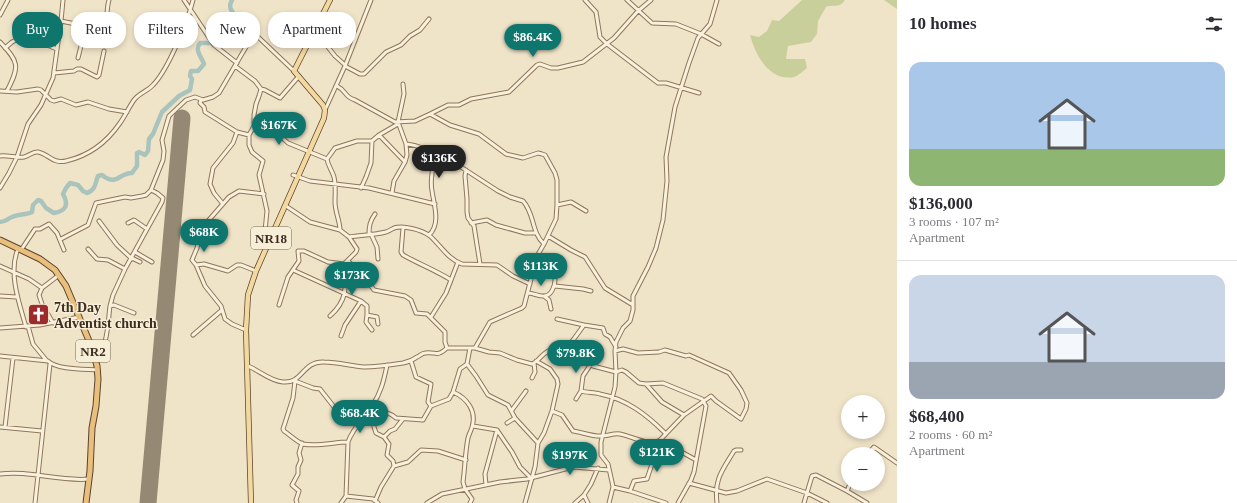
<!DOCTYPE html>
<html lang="en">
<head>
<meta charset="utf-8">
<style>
  :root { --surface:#fff; --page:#f7f7f7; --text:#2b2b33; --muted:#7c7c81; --line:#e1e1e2; --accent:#0f766e }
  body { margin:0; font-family:Georgia,serif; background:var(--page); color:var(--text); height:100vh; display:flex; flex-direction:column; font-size:15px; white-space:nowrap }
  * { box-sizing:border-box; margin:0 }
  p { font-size:13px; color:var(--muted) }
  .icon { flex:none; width:22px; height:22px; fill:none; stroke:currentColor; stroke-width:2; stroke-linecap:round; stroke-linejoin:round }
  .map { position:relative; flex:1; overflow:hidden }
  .details { display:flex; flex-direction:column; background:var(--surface); width:340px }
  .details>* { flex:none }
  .hud { position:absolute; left:12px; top:12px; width:380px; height:36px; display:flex; gap:8px }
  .fabs { position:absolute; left:841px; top:395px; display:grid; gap:8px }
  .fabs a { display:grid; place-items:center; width:44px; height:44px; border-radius:50%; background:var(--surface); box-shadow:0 2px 6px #0003; font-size:20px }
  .price { position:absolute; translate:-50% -34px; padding:0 9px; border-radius:14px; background:var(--accent); color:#fff; font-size:13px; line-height:26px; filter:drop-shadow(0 1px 2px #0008) }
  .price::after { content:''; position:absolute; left:50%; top:24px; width:12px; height:9px; margin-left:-6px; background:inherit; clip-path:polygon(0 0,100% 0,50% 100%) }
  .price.current { background:#222; color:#fff }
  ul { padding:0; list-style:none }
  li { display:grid; align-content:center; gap:8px; height:212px; padding:0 12px }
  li+li { border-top:1px solid var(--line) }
  li span { display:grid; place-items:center; height:124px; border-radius:12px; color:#555 }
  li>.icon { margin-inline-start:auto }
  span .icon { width:72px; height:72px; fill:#fffc; stroke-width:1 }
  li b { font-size:17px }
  h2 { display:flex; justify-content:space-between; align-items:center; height:48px; padding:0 12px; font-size:17px }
  .tag { padding:0 14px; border-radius:16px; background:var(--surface); box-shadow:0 2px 6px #0003; font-size:14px; line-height:36px }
  .tag.current { background:var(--accent); color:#fff }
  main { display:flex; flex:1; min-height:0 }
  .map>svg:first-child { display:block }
  .green { fill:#c9cf9b }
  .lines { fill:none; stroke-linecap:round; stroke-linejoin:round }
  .river { stroke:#a9c4bc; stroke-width:4.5 }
  .runway { stroke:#968974; stroke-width:17 }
  .minor-casing { stroke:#8d765c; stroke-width:5 }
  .primary-casing { stroke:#5b4430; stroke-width:6 }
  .trunk-casing { stroke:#5b4430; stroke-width:7 }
  .minor { stroke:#faf1dc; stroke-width:3 }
  .primary { stroke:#f3d9a0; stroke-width:4.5 }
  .trunk { stroke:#eabe7c; stroke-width:5 }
  .labels { text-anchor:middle; stroke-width:3; stroke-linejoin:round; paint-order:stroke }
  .shield { fill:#f7eed8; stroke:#756857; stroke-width:1 }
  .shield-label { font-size:13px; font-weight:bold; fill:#3d2e20 }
  .poi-label { font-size:14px; font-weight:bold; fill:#3d2e20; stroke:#f7eed8; text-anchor:start }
</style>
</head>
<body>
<main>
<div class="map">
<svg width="897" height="503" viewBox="0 0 897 503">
  <rect width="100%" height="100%" fill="#f0e4c8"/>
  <path class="green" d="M 802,0 L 845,0 C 839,9 833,4 826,7 L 818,21 L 817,34 L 811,42 L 788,46 L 786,59 L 805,59 L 807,68 C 803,71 799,75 794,77 C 769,82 755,54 750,35 L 759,37 L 767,31 L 772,20 L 779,21 Z
    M 884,0 L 897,0 L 897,9 Z"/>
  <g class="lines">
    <path class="river" d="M 0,222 C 6,222 7,219 12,217 C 18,214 26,215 32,212 L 33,205 L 38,200 L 41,201 L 46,208 L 54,213 C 66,211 69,205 63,194 L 66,188 L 70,183 L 78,185 L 83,191 L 87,193 C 96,190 95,183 98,176 L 102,175 C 117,187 118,173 132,173 L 137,166 L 137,153 L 139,152 L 145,155 L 148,151 L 149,139 L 153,134 L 162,112 L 179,96 L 190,90 L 192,79 L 190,76 L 191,71 L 198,71 L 204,64 C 202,57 194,51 200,43 L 216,43 C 220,38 224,28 230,28 C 234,28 236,29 240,27 L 241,23 C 236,14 226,10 232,0"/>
    <path class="runway" d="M 148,503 L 182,118"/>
    <defs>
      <path id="minor" d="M 184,0 L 214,45 L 237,63
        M 585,0 L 596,12 L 600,37 L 607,44 L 658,83 L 666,83 L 699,93
        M 627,0 L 652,23 L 676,24 L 701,34 L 719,44
        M 0,15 L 8,0
        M 61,21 L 100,29 L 105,29 C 108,20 106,9 109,0
        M 0,42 C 19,62 20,66 7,91
        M 324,42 L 335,56 L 345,65
        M 307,44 L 324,42 L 328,36
        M 5,48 L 12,42 L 24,36 L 29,36 L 37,41 L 57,49
        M 78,58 L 86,26
        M 235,66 L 255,81 L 261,89 L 259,96 L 256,104 L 254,115 L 254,126 L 249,135 L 249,145 L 252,152 L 263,161 L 259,175 L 267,211 L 265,231 L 271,239
        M 345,66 L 360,74 L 364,74 L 386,52 L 401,45 L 410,36 L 420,30 L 429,19
        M 54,73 L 74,71 L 77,69 L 81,69 L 97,77 L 99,75 L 104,51
        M 337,86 C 347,91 344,97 355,100 L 395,122 L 415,121 L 430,114 L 450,125 L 479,134 L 506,154 L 523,158 L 538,153 L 542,154 L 545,155 L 555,173 L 557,180 L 557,205 L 556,219 L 544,244 L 537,256 L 524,306 L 522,308 L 490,322 L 475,348
        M 261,89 L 265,90 L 280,98 L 299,76
        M 0,91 L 17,92 L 38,89 L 41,90 L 51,100 L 54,101 L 61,99 L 76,105 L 88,102 L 109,109 L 127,112
        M 201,100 L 200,103 L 204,107 L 205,112 L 237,132
        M 325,110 L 345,66 L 371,0
        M 430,114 L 448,105 L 459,105 L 471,99 L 509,92 L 537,65 L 540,64 L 551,68 L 558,68 L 583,62 L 614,38 L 638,11 L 651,0
        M 253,129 L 278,134 L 288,143 L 327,159 L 335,148 L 357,141 L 372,141
        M 379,135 L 405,162
        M 406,144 C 417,145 428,149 435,159 C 432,170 430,180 432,191 C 434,205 441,224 429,235
        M 0,156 C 8,155 16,158 24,157 C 29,156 33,151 38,152 C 49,154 52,164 66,161 C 88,156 107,142 120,123 C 125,116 129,107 134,100 C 139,93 148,91 153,85 C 168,70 188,21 193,0
        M 433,157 L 461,167 L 498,191 L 510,197 L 523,201 C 535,214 531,232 544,244
        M 327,159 C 328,166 332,170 334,177 C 336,185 335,194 335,202 C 335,212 340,221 340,230
        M 466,170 L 465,176 L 467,199 L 467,212 L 468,218 L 474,226 L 480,264
        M 293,175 L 310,181 L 369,188 L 435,204
        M 0,188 L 9,173 L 17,157 L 28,124 L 41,105 L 53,78 L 61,21 L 63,0
        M 361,188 L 366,177 L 371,163 L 372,141 L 379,135 L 398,124
        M 392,193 L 394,181 L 405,162 L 407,155 L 406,144 L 398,122 L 404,94 L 403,84
        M 223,204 L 214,193 L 210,184 L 213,168 L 233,143 L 237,132 L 249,135
        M 557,205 L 571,202 L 586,211
        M 286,206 L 310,222 L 340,230 L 349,237 C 361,235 374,235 386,232 C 389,231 392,229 394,228 C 404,225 422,230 430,236 C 441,246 448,259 462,264 L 497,265 L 513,276 L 530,284
        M 99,221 L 117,245 L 132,259
        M 128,223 L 134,220 L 147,229
        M 471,223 L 487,220 L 496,225 L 525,233 L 535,233
        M 403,228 L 401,252 L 403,255 C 419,264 435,270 451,280
        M 369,234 C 369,226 370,221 375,214
        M 371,234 L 377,247 L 378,259
        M 548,236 L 571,250 L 585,257 L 605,288 L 633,305
        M 61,239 L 88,225 L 96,203 L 125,197 L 131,198 L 142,196 L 146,195 L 151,190 L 163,160 L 164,151 L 162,140 L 169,116 L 186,100 L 195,97 L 203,100 L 213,97 L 219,93 L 253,35 L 256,35 L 294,71
        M 18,249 C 8,272 19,303 26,327
        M 88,249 L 97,259 L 108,260 L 125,269
        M 21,250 L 35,229 L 40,229 L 49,224 L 57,233 L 64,250
        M 135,252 L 152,262
        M 132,258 L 140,262
        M 348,261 L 352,265 L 369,272 L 371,286 L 374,290 L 405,296 L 411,300 L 416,313 L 427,314 L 445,332 L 445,342 L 447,348
        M 196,265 L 204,264 L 228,271 L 237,265 L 241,265 L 256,271
        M 0,266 L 29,279 L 42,288
        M 293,270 L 361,301 L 367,306 L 367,315 L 377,317 L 378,324
        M 555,286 L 583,289 L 591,291
        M 528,293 C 533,293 540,297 545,296 C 552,295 555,285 555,280
        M 0,296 L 17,297
        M 544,296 L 549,300 L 551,309
        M 279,305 L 288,277 L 299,261 L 298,251 L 304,251 L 328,262 L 344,264 L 356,252 L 357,249 L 349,237
        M 134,313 L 114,305 L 110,306 L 113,295 L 125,269 L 162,202 L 163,198 L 157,193 L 151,190
        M 367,315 L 366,322 L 372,330
        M 330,316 C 348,300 346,287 344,264
        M 431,317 L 446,293 L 458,262
        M 557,319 L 584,325
        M 53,323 L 42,304 L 39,295 L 42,288 L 59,275
        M 28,326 L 33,344 L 47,361
        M 0,328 L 40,325 L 79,317
        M 246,330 L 232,324 L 225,319 L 221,306 L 205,286 L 196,265 L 192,260 L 197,248 L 201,229 L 229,197 L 239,191 L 264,194
        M 193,335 L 222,310
        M 341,336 L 345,325 L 361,301
        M 568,347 L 584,325 L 603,328 L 605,334 L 610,337 L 616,347
        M 0,356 L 48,361 C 57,370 85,369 98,370
        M 95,359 C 108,350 108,320 110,306
        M 411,361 L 416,377 L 431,384 L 428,402 L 431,406
        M 467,364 L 476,376 L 488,395 L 508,405 L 515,418 L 538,443
        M 248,366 C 260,371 270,381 283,382 C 303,384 302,361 324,362 C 338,362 351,366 364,367 C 377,367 390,365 403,363 C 408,362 413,360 417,357 C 420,356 422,353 425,353 C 436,351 436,358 447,348 L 475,348 L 489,352 L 500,353 L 517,360 L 532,364 C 537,362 540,357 544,354 C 559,342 568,347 585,350 L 593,366 L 616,372 L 622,370 L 626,372 L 639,383 L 646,384 L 662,402 L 684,415
        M 532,378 L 535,372 L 534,363
        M 646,384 L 663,383 L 702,399 L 706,406 L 694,472 L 691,480 L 678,503
        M 581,391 C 587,393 594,392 600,394 C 626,399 646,414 665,433
        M 453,392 C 467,398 477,411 472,427 C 471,431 469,434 468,438 C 465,453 465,468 463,482 L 465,489 L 472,499 L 470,503
        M 576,399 L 581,391 L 583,376 L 591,364
        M 372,406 L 392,415 L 396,418 L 423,420 L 431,406 L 449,399 L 453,392 L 460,369 L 467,364 L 470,348
        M 512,410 L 526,391
        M 552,411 L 562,415 L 573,431 C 581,432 594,437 602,436 C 607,436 614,433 620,434 C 631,436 650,447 660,440 L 684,415 L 711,396 L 716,401 L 741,419 L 746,409 L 747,403 L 741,390 L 729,373 L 689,355 L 686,356 L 665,350 L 659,352 L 638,353 L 623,349 L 615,351
        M 507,423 L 515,418
        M 473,426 L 497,430 L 512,452 L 520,467 L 531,478
        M 0,427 L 42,431
        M 5,427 L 13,358
        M 374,427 L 376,433 L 384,437 L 389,444 L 387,455 L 393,461 L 394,466
        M 384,437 L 390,431 L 395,429 L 403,419
        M 660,440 L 696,460
        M 348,442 C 334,442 318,447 303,444 C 297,442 290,435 284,431 L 283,429 L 293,398 L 295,381 L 313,388 L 320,389 L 338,412 L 352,416 L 360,422
        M 868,454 L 874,447 L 897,463
        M 0,474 C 30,470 59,482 89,479
        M 689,483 L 726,493 L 737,491 L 767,479 L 807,493 L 827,503
        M 486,485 L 485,474 L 497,430
        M 613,487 L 630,491 L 666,503
        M 630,491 L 634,481 L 647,479 L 657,449 L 657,442
        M 847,491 L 850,484
        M 584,495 L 588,503
        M 346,496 L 373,499 L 378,503
        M 375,501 L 381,487 L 394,466 L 408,462 L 421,450 L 438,451 L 466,460
        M 35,503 L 50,364
        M 297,503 L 296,500 L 299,491 L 292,485 L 298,474 L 298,467 L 301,460 L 299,453 L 302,443
        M 341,503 L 346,496 L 348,442 C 353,428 364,418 372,406 C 381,393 384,380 387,365
        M 427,503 L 442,494 L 500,482 L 527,479 L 573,467 L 609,470
        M 525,503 L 535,467 L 538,443 L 544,433 L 552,411 L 558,384 L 557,379 L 550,369 L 536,361
        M 575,503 L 584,495 L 591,484 L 598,468
        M 609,503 L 613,487 L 612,482 L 608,464 L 601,455 L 601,442 L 615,387 L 616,372 L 615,351 L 616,342 L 623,328 L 630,321 L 633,310 L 633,296 L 648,267 L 656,248 L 663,220 L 667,181 L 666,157 L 675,107 L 689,63 L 698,38 L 710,24 L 717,0
        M 717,503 C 714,479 722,471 734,451 L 736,450 L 741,450
        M 804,503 L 812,476 L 816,475 L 847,491 L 867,503"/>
      <path id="primary" d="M 251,503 L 246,330 L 248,295 L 256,271 L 324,118 L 325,110 L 323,105 L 294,71 L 330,0"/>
      <path id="trunk" d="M 0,240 L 40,259 L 55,270 L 66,286 L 92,348 L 97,366 L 98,379 L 96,406 L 92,428 L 90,471 L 86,503"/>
    </defs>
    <use href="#minor" class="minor-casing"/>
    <use href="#primary" class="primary-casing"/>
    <use href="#trunk" class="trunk-casing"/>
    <use href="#minor" class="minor"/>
    <use href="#primary" class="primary"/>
    <use href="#trunk" class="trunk"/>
  </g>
  <defs>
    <symbol id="church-square" viewBox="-11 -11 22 22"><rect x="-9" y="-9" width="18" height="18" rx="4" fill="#9e2a2b" stroke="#f7eed8"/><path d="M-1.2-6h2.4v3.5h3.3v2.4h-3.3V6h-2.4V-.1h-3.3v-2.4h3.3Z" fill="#fff"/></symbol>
  </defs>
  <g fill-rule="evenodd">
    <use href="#church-square" x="26" y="302" width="25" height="25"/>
  </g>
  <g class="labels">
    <g class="shield">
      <rect x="251" y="227" width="40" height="22" rx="3"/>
      <rect x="76" y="340" width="34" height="22" rx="3"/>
    </g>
    <g class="shield-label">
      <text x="271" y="243">NR18</text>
      <text x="93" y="356">NR2</text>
    </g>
    <g class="poi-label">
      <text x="54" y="312">7th Day<tspan x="54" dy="16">Adventist church</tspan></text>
    </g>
  </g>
</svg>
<div class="fabs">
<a>+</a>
<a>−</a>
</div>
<b class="price" style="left:533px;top:58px">$86.4K</b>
<b class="price" style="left:279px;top:146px">$167K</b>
<b class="price current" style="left:439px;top:179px">$136K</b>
<b class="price" style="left:204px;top:253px">$68K</b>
<b class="price" style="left:541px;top:287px">$113K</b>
<b class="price" style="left:352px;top:296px">$173K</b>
<b class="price" style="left:576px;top:374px">$79.8K</b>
<b class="price" style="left:360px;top:434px">$68.4K</b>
<b class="price" style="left:657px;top:473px">$121K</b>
<b class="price" style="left:570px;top:476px">$197K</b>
<div class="hud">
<a class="tag current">Buy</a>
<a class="tag">Rent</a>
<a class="tag">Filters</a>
<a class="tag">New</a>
<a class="tag">Apartment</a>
</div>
</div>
<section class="details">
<h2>10 homes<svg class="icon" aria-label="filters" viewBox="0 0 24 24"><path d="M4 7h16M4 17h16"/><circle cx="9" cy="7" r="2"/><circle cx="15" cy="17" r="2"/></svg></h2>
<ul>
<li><span style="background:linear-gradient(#a9c7e8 70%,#8fb573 0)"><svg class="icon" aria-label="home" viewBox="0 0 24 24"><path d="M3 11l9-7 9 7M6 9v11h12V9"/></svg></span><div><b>$136,000</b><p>3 rooms · 107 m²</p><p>Apartment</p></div></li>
<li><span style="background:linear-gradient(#c9d6e8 70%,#9aa5b1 0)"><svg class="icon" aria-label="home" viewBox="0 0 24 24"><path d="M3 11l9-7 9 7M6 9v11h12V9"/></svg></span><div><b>$68,400</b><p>2 rooms · 60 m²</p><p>Apartment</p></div></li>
</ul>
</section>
</main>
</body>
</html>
